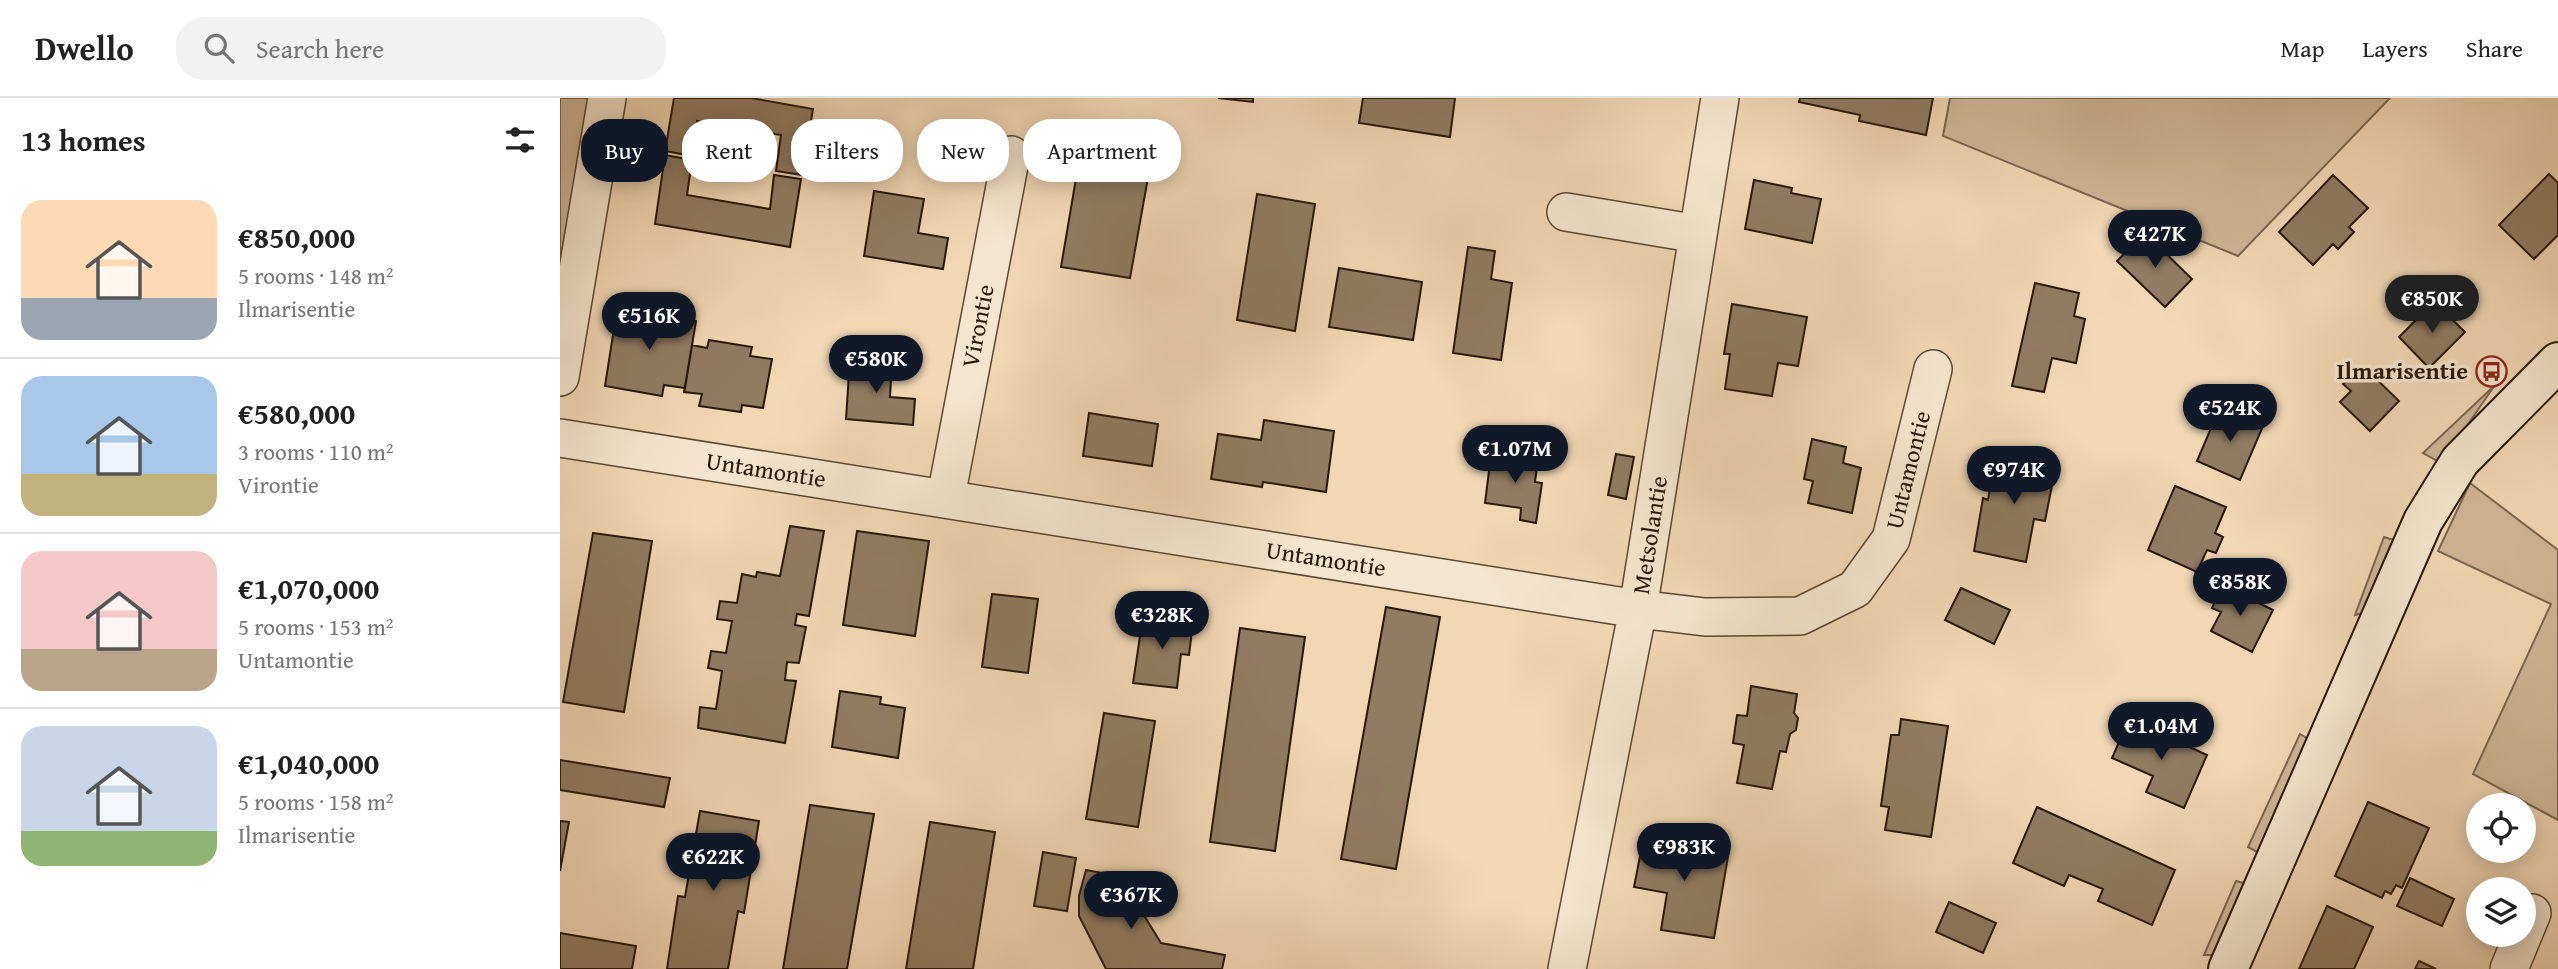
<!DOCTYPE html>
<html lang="en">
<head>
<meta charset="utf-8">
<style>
  :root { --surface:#fff; --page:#f2f2f2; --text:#222; --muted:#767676; --line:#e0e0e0; --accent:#111827 }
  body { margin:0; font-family:"Gentium Book Plus",serif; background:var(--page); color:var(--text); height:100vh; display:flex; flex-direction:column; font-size:26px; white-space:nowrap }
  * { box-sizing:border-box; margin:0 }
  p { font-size:23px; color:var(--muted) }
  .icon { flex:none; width:38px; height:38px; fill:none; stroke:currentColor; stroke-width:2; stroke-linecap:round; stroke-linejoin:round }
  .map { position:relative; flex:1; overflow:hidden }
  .sheet { display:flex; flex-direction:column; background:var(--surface); width:560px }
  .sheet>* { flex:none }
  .guide { position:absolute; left:21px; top:21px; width:665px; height:63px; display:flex; gap:14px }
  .tools { position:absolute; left:1906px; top:695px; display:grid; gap:14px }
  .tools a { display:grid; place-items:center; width:70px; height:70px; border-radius:50%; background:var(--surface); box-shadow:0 4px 18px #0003; font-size:35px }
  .price { position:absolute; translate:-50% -60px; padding:0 16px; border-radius:24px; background:var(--accent); color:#fff; font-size:23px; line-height:46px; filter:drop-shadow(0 2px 4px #0008) }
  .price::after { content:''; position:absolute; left:50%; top:42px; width:21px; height:16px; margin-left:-10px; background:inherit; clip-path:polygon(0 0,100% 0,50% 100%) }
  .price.on { background:#222; color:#fff }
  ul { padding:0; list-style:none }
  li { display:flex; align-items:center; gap:21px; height:175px; padding:0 21px }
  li+li { border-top:2px solid var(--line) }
  li span { display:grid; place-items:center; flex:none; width:196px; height:140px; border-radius:21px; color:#555 }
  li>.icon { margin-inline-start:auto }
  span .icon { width:84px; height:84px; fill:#fffc; stroke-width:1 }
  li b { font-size:30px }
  h2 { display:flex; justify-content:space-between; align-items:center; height:84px; padding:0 21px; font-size:30px }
  .chip { padding:0 24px; border-radius:28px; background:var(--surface); box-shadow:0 4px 18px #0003; font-size:24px; line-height:63px }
  .chip.on { background:var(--accent); color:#fff }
  header { display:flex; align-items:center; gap:42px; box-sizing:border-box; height:98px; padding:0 35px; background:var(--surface); border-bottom:2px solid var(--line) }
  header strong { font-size:33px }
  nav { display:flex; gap:38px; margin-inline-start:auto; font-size:24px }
  .search { width:490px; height:63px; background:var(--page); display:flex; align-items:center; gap:18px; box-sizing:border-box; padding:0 24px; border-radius:28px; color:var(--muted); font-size:26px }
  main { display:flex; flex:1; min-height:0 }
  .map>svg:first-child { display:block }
  .green { fill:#cfb697; stroke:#7c6650; stroke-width:2 }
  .building { fill:#917b62; stroke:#291709; stroke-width:2 }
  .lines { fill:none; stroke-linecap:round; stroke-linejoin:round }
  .street-casing { stroke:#5b4734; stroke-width:40 }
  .secondary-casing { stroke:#291709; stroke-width:42 }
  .street { stroke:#f6e5ce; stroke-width:37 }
  .secondary { stroke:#f6e5ce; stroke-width:38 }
  .labels { text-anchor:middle; stroke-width:7; stroke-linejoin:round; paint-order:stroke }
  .street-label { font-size:24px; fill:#291709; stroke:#f6e5ce }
  .poi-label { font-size:24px; font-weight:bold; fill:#291709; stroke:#f6e5ce; text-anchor:end }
</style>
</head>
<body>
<header>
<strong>Dwello</strong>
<div class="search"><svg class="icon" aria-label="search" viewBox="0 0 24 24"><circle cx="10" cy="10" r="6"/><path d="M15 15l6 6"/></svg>Search here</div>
<nav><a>Map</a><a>Layers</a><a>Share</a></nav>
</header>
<main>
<section class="sheet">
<h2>13 homes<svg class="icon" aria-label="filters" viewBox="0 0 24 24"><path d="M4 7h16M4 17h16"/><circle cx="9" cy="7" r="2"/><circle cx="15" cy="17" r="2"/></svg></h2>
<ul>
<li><span style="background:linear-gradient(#ffd9b3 70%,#9aa5b1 0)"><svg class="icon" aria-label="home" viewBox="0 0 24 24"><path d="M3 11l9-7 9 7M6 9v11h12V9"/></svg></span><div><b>€850,000</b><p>5 rooms · 148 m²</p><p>Ilmarisentie</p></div></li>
<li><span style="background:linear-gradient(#a9c7e8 70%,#c2b280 0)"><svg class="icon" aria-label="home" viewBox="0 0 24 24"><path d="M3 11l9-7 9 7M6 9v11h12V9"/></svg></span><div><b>€580,000</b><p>3 rooms · 110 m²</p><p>Virontie</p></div></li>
<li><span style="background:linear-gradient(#f6c9c9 70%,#b9a48a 0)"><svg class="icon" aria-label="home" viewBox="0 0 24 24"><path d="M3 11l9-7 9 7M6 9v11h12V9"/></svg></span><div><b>€1,070,000</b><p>5 rooms · 153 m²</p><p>Untamontie</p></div></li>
<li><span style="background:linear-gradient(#c9d6e8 75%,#8fb573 0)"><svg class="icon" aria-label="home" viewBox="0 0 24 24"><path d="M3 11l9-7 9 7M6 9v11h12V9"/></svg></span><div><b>€1,040,000</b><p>5 rooms · 158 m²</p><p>Ilmarisentie</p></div></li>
</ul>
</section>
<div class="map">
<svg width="1998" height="871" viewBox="0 0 1998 871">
  <rect width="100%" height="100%" fill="#f1d7b4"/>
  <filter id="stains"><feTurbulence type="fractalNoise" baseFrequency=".00286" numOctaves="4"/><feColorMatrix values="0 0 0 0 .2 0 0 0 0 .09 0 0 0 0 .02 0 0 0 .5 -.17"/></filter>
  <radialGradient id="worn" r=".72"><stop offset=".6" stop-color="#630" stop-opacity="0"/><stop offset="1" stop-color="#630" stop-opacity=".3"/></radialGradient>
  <path class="green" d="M 0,0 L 32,0 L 0,162 Z
    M 1390,0 L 1830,0 L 1678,158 L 1383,38 Z
    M 1935,287 L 1881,365 L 1863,355 Z
    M 1910,385 L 1998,452 L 1998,722 L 1913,676 L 1991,506 L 1878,453 Z
    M 1824,439 L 1837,443 L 1808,514 L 1795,517 Z
    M 1740,636 L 1753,644 L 1699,755 L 1688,749 Z
    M 1676,783 L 1687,786 L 1655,857 L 1644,857 Z"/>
  <path class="building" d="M 114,0 L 191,0 L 253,11 L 242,77 L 216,73 L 221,37 L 137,23 L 132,58 L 105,53 Z
    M 658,0 L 693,0 L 693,4 Z
    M 803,0 L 895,0 L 890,39 L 799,25 Z
    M 1240,0 L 1373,0 L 1366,37 L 1299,23 L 1300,17 L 1239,4 Z
    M 521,51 L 591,63 L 570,180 L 501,169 Z
    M 105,57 L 132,62 L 127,97 L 210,111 L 214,77 L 241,81 L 230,149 L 95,126 Z
    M 1989,76 L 1998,85 L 1998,137 L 1974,161 L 1939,127 Z
    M 1773,77 L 1808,110 L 1789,129 L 1794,134 L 1778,151 L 1773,146 L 1753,167 L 1719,134 Z
    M 1194,82 L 1232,90 L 1231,95 L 1261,101 L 1252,145 L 1185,131 Z
    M 314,93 L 364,101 L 358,135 L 388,140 L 383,171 L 304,158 Z
    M 697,96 L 755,106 L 735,233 L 677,222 Z
    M 1585,135 L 1632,181 L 1605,209 L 1557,163 Z
    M 908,149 L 935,153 L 931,181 L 952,185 L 941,262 L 893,255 Z
    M 779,170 L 862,184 L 853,242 L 769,229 Z
    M 1475,185 L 1519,195 L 1514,218 L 1525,221 L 1516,265 L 1492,260 L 1484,294 L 1452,288 Z
    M 1874,204 L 1905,234 L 1869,270 L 1839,239 Z
    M 1172,206 L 1247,219 L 1238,268 L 1218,265 L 1212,298 L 1165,291 L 1170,256 L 1164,256 Z
    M 57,211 L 136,223 L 125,290 L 104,287 L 102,298 L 45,288 Z
    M 149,242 L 192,249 L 190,258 L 212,261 L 203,310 L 182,307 L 181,314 L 139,308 L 142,296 L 124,294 L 132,247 L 147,250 Z
    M 290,260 L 332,264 L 330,299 L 355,301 L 353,327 L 286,321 Z
    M 1800,269 L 1807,276 L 1809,274 L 1839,303 L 1810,333 L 1780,304 L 1791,293 L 1783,286 Z
    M 1660,309 L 1703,328 L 1680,382 L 1637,363 Z
    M 529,315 L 598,326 L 592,368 L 523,358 Z
    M 704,322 L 774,333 L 766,394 L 703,384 L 702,389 L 651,381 L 658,336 L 701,342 Z
    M 1252,341 L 1286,349 L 1283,365 L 1301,370 L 1292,415 L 1248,405 L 1253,383 L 1244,381 Z
    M 1436,355 L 1496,367 L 1485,423 L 1474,421 L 1466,464 L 1414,453 L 1423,400 L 1428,402 Z
    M 1056,356 L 1074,359 L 1066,401 L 1048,397 Z
    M 931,357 L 978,362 L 975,384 L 982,385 L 976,425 L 960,422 L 961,410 L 925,405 Z
    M 1615,388 L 1666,409 L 1655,435 L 1663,439 L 1656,455 L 1647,452 L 1637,474 L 1588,452 Z
    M 230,428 L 264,433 L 249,518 L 237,516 L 235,527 L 246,529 L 239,565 L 227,564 L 225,582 L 236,583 L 225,645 L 138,630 L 140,609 L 156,611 L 162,573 L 148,570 L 151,553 L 166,555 L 172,523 L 157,521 L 160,503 L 177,505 L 182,476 L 196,479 L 197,474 L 220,478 Z
    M 297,433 L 369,443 L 355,538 L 283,527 Z
    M 33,435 L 92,443 L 64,614 L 3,604 Z
    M 1663,487 L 1713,512 L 1692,554 L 1651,533 L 1661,514 L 1652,510 Z
    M 1401,490 L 1450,512 L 1434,546 L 1385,522 Z
    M 432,496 L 478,501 L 468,575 L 422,569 Z
    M 826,509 L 880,519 L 836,771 L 781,761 Z
    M 583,518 L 633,525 L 629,557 L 621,556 L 617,590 L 573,585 Z
    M 680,530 L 745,539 L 715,753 L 650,744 Z
    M 1191,588 L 1237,596 L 1234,615 L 1238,620 L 1236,632 L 1230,636 L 1226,654 L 1220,653 L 1212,691 L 1177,685 L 1184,647 L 1173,645 L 1177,617 L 1187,618 Z
    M 280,593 L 321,599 L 320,606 L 345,610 L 338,660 L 272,649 Z
    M 544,615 L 595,623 L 578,729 L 526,721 Z
    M 1341,621 L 1388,628 L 1371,739 L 1325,732 L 1329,709 L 1321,708 L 1331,637 L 1339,637 Z
    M 1569,621 L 1647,657 L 1624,710 L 1586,694 L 1593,678 L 1552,660 Z
    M 0,662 L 110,680 L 104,709 L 0,692 Z
    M 1808,704 L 1869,730 L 1842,790 L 1836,787 L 1831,796 L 1825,793 L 1822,800 L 1775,778 Z
    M 250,707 L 314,716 L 287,871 L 223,871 Z
    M 1477,709 L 1615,772 L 1592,827 L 1538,803 L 1543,791 L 1509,777 L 1504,788 L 1453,765 Z
    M 140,713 L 199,723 L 184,815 L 178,813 L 168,871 L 107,871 L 118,798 L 125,799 Z
    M 0,723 L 9,724 L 0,773 Z
    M 370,724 L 435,734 L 413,871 L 346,871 Z
    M 1084,738 L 1169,753 L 1154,840 L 1101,832 L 1107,795 L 1074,789 Z
    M 483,754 L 516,760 L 507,813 L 474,808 Z
    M 526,772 L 559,778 L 556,793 L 579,796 L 577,806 L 601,845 L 665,857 L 662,871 L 546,871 L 519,818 L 519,798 Z
    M 1850,780 L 1894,801 L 1882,828 L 1837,808 Z
    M 1389,804 L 1436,825 L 1423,855 L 1376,834 Z
    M 1767,808 L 1813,829 L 1794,871 L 1739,871 Z
    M 0,835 L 76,848 L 72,871 L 0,871 Z
    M 1859,863 L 1876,871 L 1855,871 Z"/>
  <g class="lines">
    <defs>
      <path id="street" d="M 1006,114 L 1138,136
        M 0,279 L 47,0
        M 0,340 L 1078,511 L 1145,519 L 1240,518 L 1295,491 L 1331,441 L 1373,271
        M 386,399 L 451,57
        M 1007,871 L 1078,511 L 1160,0
        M 1949,871 L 1972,815"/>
      <path id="secondary" d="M 1668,871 L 1863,423 L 1900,363 L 1998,264"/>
    </defs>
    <use href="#street" class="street-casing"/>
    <use href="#secondary" class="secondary-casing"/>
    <use href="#street" class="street"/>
    <use href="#secondary" class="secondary"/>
  </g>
  <defs>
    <symbol id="bus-ring" viewBox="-11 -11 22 22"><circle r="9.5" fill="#f6e5ce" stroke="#8f2418" stroke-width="1.5"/><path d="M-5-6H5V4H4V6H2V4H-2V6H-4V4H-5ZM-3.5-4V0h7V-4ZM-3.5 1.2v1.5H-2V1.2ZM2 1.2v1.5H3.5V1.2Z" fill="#8f2418"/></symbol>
  </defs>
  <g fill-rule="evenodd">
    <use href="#bus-ring" x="1914" y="256" width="35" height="35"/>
  </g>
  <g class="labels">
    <g class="street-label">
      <text transform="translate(418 228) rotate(-79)" y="8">Virontie</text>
      <text transform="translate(206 372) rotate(9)" y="8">Untamontie</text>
      <text transform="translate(1348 372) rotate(-76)" y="8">Untamontie</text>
      <text transform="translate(1090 437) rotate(-81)" y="8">Metsolantie</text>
      <text transform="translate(766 461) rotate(9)" y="8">Untamontie</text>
    </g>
    <g class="poi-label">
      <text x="1908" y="281">Ilmarisentie</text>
    </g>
  </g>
  <rect width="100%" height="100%" filter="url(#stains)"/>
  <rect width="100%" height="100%" fill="url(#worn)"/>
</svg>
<div class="tools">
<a><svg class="icon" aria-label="locate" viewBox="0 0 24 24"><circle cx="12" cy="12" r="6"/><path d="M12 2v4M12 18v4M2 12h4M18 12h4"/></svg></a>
<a><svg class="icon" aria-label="layers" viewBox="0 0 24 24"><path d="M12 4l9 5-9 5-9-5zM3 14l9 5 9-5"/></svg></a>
</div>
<b class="price" style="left:1595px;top:172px">€427K</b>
<b class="price on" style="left:1872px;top:237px">€850K</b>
<b class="price" style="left:89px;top:254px">€516K</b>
<b class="price" style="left:316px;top:297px">€580K</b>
<b class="price" style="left:1670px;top:346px">€524K</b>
<b class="price" style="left:955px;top:387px">€1.07M</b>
<b class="price" style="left:1454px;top:408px">€974K</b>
<b class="price" style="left:1680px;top:520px">€858K</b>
<b class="price" style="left:602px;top:553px">€328K</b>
<b class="price" style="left:1601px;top:664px">€1.04M</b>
<b class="price" style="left:1124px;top:785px">€983K</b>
<b class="price" style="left:153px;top:795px">€622K</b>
<b class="price" style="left:571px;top:833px">€367K</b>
<div class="guide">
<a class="chip on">Buy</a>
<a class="chip">Rent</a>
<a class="chip">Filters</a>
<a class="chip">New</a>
<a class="chip">Apartment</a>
</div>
</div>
</main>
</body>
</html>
